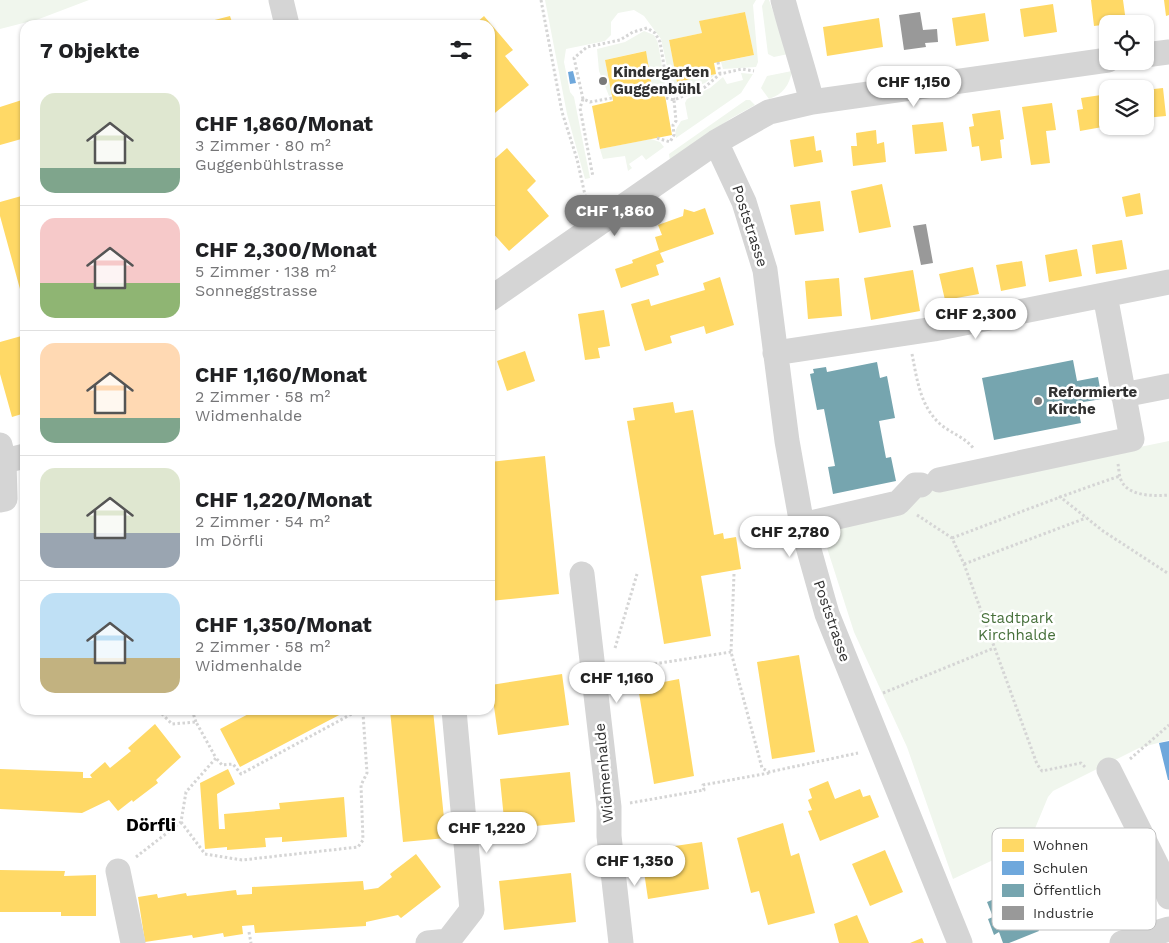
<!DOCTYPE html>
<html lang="de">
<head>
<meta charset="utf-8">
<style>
  :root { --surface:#fff; --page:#f2f2f2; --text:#202124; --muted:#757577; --line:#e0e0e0; --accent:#797979 }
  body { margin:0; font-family:"Work Sans",sans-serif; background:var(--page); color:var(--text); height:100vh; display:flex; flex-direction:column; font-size:19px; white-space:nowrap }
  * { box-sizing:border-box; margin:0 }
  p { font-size:16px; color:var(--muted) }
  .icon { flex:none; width:28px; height:28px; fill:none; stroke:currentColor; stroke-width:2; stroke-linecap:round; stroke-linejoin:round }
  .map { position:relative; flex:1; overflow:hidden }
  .details { position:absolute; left:20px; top:20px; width:475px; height:695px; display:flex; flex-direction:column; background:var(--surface); border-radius:15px; box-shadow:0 1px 4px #0004 }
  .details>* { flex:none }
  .fabs { position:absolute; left:1099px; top:15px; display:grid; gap:10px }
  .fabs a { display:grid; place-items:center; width:55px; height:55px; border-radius:10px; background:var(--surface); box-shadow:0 1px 4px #0004; font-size:25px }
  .price { position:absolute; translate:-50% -42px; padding:0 11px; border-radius:18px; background:#fff; color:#222; font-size:16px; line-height:32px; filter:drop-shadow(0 1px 2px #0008) }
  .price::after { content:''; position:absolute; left:50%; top:30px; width:15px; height:11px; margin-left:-8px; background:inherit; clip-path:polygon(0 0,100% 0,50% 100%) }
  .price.active { background:var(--accent); color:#fff }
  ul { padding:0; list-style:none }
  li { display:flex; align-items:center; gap:15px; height:125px; padding:0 20px }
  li+li { border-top:1px solid var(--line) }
  li span { display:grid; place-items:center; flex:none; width:140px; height:100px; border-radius:15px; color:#555 }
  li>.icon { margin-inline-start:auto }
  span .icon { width:60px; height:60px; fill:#fffc; stroke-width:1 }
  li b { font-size:21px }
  h2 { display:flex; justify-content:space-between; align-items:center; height:60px; padding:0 20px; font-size:21px }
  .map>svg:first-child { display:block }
  .green { fill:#f0f6ed }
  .homes { fill:#ffd966 }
  .schools { fill:#6fa8dc }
  .public { fill:#76a5af }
  .industry { fill:#999 }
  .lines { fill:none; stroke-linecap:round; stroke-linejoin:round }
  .path { stroke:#d5d5d5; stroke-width:3; stroke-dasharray:2.5 2.5; stroke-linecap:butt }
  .minor { stroke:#d5d5d5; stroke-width:25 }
  .poi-dot { fill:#797979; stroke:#fff; stroke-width:2 }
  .labels { text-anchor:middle; stroke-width:5; stroke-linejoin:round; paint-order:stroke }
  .poi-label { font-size:15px; font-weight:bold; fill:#313131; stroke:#fff; text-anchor:start }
  .street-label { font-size:15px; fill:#313131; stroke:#fff }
  .park-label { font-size:15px; fill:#47703b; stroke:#fff }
  .quarter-label { font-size:18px; font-weight:bold; fill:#000; stroke:#fff }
  .key { fill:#fff; stroke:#c1c1c1; stroke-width:1 }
  .key-label { font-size:14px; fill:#313131 }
</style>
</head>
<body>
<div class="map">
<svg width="1169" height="943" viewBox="0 0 1169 943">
  <rect width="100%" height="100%" fill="#fff"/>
  <path class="green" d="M 0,0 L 89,0 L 39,19 L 0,29 Z
    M 545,0 L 756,0 L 753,5 L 758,62 L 756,67 L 723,69 L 721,62 L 754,55 L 745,12 L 700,21 L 702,33 L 669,40 L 677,81 L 716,74 L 705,83 L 680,93 L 670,80 L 661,39 L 644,16 L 634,10 L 618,13 L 611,22 L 611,35 L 605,41 L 566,49 L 564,62 L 570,92 L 574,97 L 590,178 L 585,179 L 567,114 Z
    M 765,0 L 769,0 L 788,54 L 774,57 L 768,54 L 762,6 Z
    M 644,31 L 654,35 L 658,43 L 665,84 L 652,87 L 645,51 L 609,59 L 605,60 L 612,95 L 609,96 L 599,71 L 597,49 L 625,42 Z
    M 792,71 C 789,86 783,94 769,99 L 761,88 L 767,76 Z
    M 741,73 L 753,74 L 741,93 L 676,138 C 674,129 678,127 681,121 L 688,119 L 685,103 L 687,99 L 710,88 L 723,77 L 727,84 L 743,80 Z
    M 746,100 L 750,100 L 755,105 L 730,119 L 670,161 L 669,154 Z
    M 651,139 L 660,142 L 664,147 L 646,160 L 642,155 L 629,164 L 632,168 L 628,171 L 625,156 L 603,159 L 600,149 Z
    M 1169,441 L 1169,740 L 1139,748 L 1053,791 L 1048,797 L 1029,843 L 953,879 L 907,747 L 854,632 L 819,523 L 916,493 Z"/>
  <path class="homes" d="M 1091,0 L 1123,0 L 1126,22 L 1094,26 Z
    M 1164,0 L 1169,0 L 1169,15 L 1166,16 Z
    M 1053,4 L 1057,32 L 1024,37 L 1020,9 Z
    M 745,12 L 754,55 L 714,63 L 716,74 L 677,82 L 669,40 L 702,33 L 699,21 Z
    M 985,13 L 989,41 L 956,46 L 952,18 Z
    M 230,16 L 233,25 L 204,25 L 203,23 Z
    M 484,16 L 513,50 L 505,56 L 529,85 L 490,117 L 490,25 L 474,25 Z
    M 879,18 L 883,47 L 827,56 L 823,27 Z
    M 646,51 L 652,87 L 663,84 L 672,135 L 600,149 L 592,106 L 613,101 L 605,60 Z
    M 1163,88 L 1166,116 L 1145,118 L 1145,90 Z
    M 1101,95 L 1103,107 L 1108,106 L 1108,126 L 1080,131 L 1077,110 L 1083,109 L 1081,98 Z
    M 25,99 L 25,138 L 0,145 L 0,107 Z
    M 1052,103 L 1056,130 L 1046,131 L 1050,163 L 1031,165 L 1022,107 Z
    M 1000,110 L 1004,139 L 1000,140 L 1002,158 L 981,161 L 979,146 L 972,147 L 969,127 L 974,126 L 972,114 Z
    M 943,122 L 947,151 L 915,154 L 912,125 Z
    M 876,130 L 877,144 L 884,142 L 886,162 L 853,166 L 851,146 L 857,146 L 856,133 Z
    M 814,136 L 816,151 L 821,150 L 823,162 L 794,167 L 790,140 Z
    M 507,148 L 536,181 L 527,190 L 549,216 L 509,251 L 490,230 L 490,163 Z
    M 882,184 L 891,227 L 859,233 L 851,191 Z
    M 1140,193 L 1143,214 L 1126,217 L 1122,197 Z
    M 25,195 L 25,299 L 23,300 L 0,216 L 0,202 Z
    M 820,201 L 824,231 L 795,235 L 790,205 Z
    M 705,208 L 714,234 L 660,253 L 664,262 L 656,265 L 659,275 L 621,288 L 615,269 L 633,263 L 632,260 L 659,250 L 655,237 L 662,235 L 658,225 L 683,216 L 684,209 L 694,212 Z
    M 1122,240 L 1127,269 L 1096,274 L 1092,245 Z
    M 1077,249 L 1082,276 L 1049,282 L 1045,255 Z
    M 1022,261 L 1026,286 L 1001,291 L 996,265 Z
    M 973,267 L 979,294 L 945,300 L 939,274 Z
    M 913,270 L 920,311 L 871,320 L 864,278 Z
    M 720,277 L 734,325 L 706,334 L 704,326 L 670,336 L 672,343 L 645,351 L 631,304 L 649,299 L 651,306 L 705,290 L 703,283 Z
    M 839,278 L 842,316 L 808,319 L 805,281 Z
    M 604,310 L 610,346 L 598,348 L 600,358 L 585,360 L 578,314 Z
    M 25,335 L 25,413 L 12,417 L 0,374 L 0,342 Z
    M 525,351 L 535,381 L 507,391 L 497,361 Z
    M 673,402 L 675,413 L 693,410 L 714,535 L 723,533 L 724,539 L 736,537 L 741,569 L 701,576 L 711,636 L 664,644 L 627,421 L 635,420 L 633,408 Z
    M 545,456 L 559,594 L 490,601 L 490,462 Z
    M 799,655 L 815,752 L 772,759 L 757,662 Z
    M 562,674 L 569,725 L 498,735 L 491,685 Z
    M 679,679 L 694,776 L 654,784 L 638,687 Z
    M 256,710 L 342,710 L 343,713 L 240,767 L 220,729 Z
    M 390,710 L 433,710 L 446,838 L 403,842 Z
    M 155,724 L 181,757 L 156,780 L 158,783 L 133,802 L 132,800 L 118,811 L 109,800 L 82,813 L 0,809 L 0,769 L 83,772 L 83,778 L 92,778 L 90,775 L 105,762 L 110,768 L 131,751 L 128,748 Z
    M 228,769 L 235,784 L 217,794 L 219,829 L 225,829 L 224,814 L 280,809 L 279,803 L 344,797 L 347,837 L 282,842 L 282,837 L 265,838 L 266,847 L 227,850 L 227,847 L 205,849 L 200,783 Z
    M 570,772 L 575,822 L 505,829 L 500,779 Z
    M 828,781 L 835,799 L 860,789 L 863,797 L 870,795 L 879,817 L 820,841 L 808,811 L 812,810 L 808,800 L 812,798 L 809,789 Z
    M 783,823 L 791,856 L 799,853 L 815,913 L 768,925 L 759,891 L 751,893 L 737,838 Z
    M 702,842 L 709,889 L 648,899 L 641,851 Z
    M 885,850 L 903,892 L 870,906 L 852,864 Z
    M 416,854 L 441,887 L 401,918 L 398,915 L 366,922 L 366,926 L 255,933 L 254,925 L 242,926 L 243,934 L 224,937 L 223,933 L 193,938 L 192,935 L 145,942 L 138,897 L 157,894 L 158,898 L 186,893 L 187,896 L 236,890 L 237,895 L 252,894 L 252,887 L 363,881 L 364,890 L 378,888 L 392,877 L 390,874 Z
    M 0,870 L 65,871 L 64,876 L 96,875 L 96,916 L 61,916 L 61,912 L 0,912 Z
    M 571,873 L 576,922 L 504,930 L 499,881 Z
    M 857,915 L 869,943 L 839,943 L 834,924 Z
    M 922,938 L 924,943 L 910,943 Z"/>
  <path class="schools" d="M 573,71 L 576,83 L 570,84 L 568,72 Z
    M 1169,741 L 1169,780 L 1168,780 L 1159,743 Z"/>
  <path class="public" d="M 1073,360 L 1077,381 L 1098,377 L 1102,399 L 1077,403 L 1081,423 L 994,440 L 982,378 Z
    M 877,362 L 880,378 L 887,376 L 895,418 L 879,421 L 886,458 L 891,457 L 896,481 L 833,494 L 828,467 L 835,466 L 824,409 L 817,410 L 810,374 L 814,373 L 813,369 L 826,367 L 827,372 Z
    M 1021,888 L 1039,931 L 1009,943 L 1003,943 L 999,932 L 994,935 L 988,919 L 993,917 L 987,902 Z"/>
  <path class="industry" d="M 920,12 L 923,30 L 937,29 L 938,42 L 925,43 L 926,47 L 904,50 L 899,15 Z
    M 926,224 L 933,263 L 921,265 L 913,226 Z"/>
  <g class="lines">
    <path class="path" d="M 541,0 L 562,112 L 577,159 L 587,204
      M 718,62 L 720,74
      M 612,98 L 590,102 L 583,99 L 574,58 L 587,47 L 620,40 L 633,32 L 647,28 L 655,33 L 660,42 L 665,72 L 674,100
      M 666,98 L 674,100
      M 583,99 L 580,108 L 593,177
      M 657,138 L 670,142 L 674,135 L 673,125 L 676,121 L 674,100 L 705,87 L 720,74 L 742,69 L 754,71
      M 912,354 C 917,379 920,405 939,423 C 950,433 965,437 974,449
      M 1118,464 C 1119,469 1119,476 1121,480 C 1128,497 1155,496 1169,495
      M 1059,496 L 1103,531 L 1169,574
      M 917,515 L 952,538 L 964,564 L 1037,764 L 1042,771 L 1081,763 L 1086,768
      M 952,538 C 1008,517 1063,495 1120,476
      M 964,564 L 1086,518
      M 734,574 L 731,652 L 762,768 L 769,772 L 858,753
      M 615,648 L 637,574
      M 615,670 L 731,652
      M 883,693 L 994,648
      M 192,710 L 196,722
      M 1130,759 L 1169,725
      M 630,803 L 704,790 L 703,785 L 769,773
      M 181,822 L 205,854 L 242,860 L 358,847 L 363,840 L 361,785 L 367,773 L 363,713 L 359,710 L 241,774 L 233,764 L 222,765 L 216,758
      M 136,857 L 181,822 L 186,792 L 216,758 L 196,722 L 172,724 L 158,710
      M 249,932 L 251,943"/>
    <path class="minor" d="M 281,0 L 287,25
      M 783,0 C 792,34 803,67 812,102
      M 1145,55 L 1169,52
      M 716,142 L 744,202 L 765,270 L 787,441 L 802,525 L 827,614 L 960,943
      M 490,299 L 716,142 L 769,112 L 812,102 L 1108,60
      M 775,353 L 934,329 L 1169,282
      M 1123,395 L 1169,386
      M 0,445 L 4,461 L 5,499 L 0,500
      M 0,462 L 25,456
      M 939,480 L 1132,439 L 1105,295
      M 802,525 L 898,503 L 915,485 L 921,485
      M 582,574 L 609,807 L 609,836 L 621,943
      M 1109,770 L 1158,868 L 1169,897
      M 118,871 L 133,943
      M 428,943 L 448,941 L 472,910 L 454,710
      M 1122,943 L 1169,929"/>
  </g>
  <g class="poi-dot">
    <circle cx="603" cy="81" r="5"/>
    <circle cx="1038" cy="401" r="5"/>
  </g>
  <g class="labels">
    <g class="poi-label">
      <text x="613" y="77">Kindergarten<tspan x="613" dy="17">Guggenbühl</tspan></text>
      <text x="1048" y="397">Reformierte<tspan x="1048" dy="17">Kirche</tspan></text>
    </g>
    <g class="street-label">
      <text transform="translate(750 226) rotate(72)" y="5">Poststrasse</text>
      <text transform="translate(832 621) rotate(71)" y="5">Poststrasse</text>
      <text transform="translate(604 773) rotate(-95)" y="5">Widmenhalde</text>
    </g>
    <g class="park-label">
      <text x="1017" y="623">Stadtpark<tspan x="1017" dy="17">Kirchhalde</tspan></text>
    </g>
    <g class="quarter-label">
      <text x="151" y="831">Dörfli</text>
    </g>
  </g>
  <rect x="992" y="828" width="164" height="102" rx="8" class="key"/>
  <rect x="1002" y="839" width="22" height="13" fill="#ffd966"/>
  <rect x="1002" y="861" width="22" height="14" fill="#6fa8dc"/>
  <rect x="1002" y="884" width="22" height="13" fill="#76a5af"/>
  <rect x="1002" y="906" width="22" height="14" fill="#999"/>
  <g class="key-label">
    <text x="1033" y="850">Wohnen</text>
    <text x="1033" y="873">Schulen</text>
    <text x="1033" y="895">Öffentlich</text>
    <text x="1033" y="918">Industrie</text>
  </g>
</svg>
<div class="fabs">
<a><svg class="icon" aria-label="locate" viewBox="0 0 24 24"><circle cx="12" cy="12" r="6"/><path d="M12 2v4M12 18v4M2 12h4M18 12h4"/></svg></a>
<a><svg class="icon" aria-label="layers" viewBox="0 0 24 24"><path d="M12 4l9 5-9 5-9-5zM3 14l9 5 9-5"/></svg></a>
</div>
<b class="price" style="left:914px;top:108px">CHF 1,150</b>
<b class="price active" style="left:615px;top:237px">CHF 1,860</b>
<b class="price" style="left:976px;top:340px">CHF 2,300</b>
<b class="price" style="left:790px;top:558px">CHF 2,780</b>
<b class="price" style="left:617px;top:704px">CHF 1,160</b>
<b class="price" style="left:487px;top:854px">CHF 1,220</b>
<b class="price" style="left:635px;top:887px">CHF 1,350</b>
<section class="details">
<h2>7 Objekte<svg class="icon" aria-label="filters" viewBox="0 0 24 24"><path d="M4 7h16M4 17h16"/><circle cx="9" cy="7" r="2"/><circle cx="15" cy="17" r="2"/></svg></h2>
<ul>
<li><span style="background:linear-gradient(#dfe7d0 75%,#7fa58c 0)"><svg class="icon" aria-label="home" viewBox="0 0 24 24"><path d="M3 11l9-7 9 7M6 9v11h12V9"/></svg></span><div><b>CHF 1,860/Monat</b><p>3 Zimmer · 80 m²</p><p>Guggenbühlstrasse</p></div></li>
<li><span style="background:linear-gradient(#f6c9c9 65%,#8fb573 0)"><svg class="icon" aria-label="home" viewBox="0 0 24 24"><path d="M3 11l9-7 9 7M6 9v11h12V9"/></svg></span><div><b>CHF 2,300/Monat</b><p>5 Zimmer · 138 m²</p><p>Sonneggstrasse</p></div></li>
<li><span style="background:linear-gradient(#ffd9b3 75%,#7fa58c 0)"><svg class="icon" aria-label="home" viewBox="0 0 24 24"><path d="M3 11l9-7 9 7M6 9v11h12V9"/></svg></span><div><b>CHF 1,160/Monat</b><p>2 Zimmer · 58 m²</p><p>Widmenhalde</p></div></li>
<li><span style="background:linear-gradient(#dfe7d0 65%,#9aa5b1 0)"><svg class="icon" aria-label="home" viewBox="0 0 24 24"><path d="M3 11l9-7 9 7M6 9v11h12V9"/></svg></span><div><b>CHF 1,220/Monat</b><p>2 Zimmer · 54 m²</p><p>Im Dörfli</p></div></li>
<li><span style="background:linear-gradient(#bfe0f5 65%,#c2b280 0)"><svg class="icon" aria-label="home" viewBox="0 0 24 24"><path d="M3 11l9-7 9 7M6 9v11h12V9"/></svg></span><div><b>CHF 1,350/Monat</b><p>2 Zimmer · 58 m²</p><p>Widmenhalde</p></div></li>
</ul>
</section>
</div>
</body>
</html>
